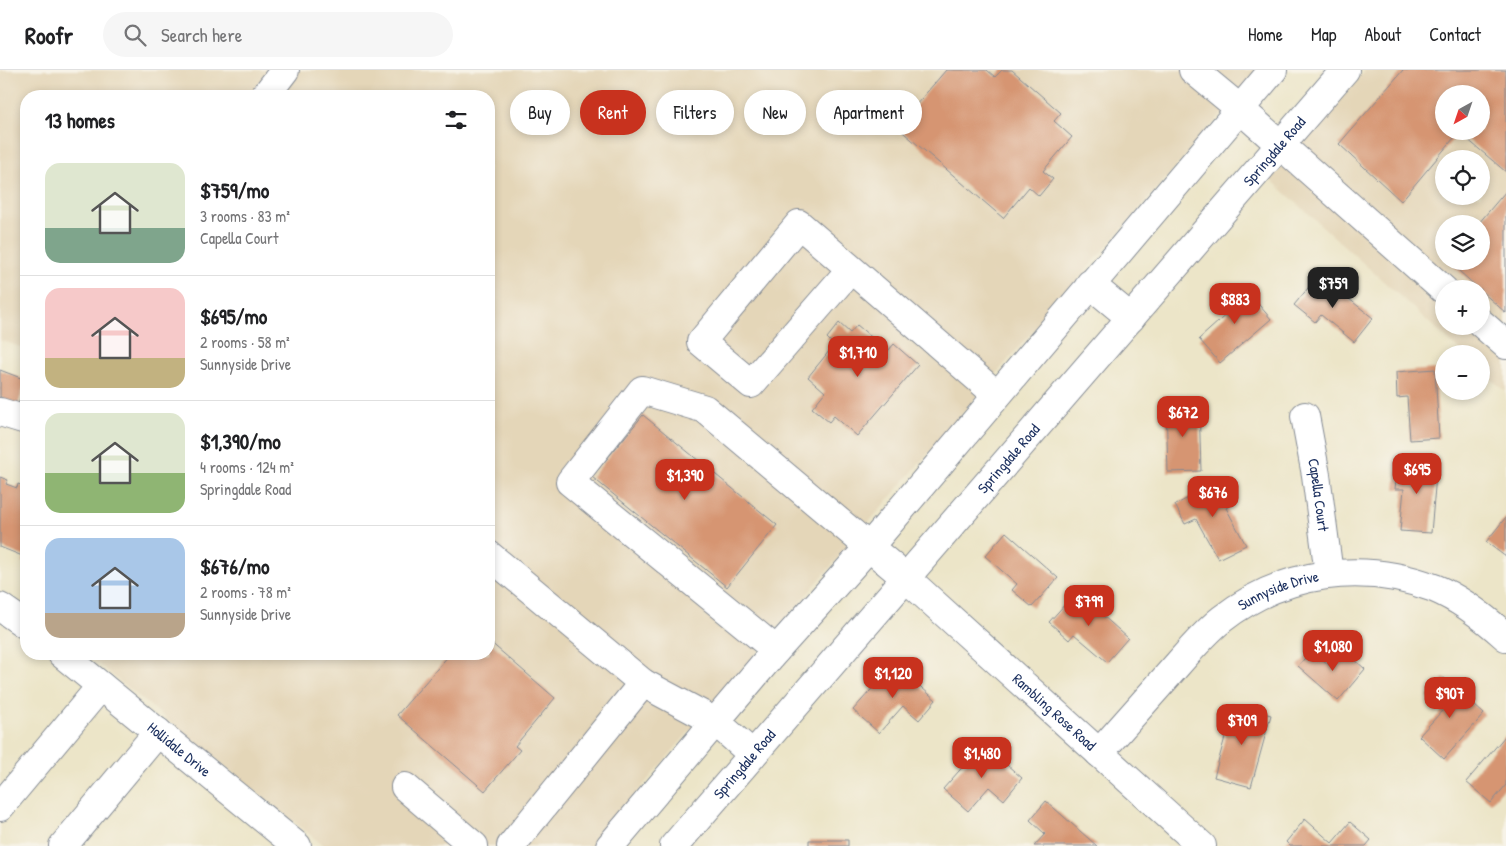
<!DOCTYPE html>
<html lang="en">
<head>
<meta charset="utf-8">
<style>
  :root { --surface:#fff; --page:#f6f6f6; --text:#202124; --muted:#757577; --line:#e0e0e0; --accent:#c8321e }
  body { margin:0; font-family:"Patrick Hand",sans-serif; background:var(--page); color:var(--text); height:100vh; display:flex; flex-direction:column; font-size:19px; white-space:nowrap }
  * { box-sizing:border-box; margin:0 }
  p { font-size:16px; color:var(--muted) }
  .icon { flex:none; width:28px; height:28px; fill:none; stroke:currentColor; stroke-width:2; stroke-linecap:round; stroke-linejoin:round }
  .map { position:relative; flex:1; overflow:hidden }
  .drawer { position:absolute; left:20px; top:20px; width:475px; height:570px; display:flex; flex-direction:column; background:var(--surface); border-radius:20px; box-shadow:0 2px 8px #0003 }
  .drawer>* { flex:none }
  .guide { position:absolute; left:510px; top:20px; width:475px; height:45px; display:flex; gap:10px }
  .needle { width:32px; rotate:220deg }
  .tools { position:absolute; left:1435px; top:15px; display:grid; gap:10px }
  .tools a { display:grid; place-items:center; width:55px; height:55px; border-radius:50%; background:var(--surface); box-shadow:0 2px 8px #0003; font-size:25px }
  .price { position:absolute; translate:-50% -42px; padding:0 11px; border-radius:10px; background:var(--accent); color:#fff; font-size:16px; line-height:32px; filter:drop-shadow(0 1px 2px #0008) }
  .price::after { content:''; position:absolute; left:50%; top:30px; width:15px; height:11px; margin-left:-8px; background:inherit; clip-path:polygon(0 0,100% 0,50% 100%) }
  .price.on { background:#222; color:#fff }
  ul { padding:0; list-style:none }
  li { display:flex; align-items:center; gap:15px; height:125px; padding:0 25px }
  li+li { border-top:1px solid var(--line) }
  li span { display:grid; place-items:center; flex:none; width:140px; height:100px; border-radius:15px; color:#555 }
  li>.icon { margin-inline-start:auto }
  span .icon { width:60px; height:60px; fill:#fffc; stroke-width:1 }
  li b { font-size:21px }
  h2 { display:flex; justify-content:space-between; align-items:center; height:60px; padding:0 25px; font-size:21px }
  .chip { padding:0 18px; border-radius:22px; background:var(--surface); box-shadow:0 2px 8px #0003; font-size:18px; line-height:45px }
  .chip.on { background:var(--accent); color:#fff }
  header { display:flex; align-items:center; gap:30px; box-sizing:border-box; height:70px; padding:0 25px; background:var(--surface); border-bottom:1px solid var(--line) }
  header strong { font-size:24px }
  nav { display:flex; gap:28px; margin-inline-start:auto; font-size:18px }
  .search { width:350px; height:45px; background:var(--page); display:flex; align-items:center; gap:12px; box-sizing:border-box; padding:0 18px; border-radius:28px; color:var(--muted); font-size:19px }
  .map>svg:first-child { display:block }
  .built { fill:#e4d6b8; fill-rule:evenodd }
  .building { fill:#d69572; fill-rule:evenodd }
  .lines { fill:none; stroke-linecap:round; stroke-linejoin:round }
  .minor-casing { stroke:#848a93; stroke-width:30 }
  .minor { stroke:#fff; stroke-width:28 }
  .labels { text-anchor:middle; stroke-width:4; stroke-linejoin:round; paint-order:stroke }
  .street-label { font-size:15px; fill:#1b2f5e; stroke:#f7f3e8 }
</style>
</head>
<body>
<header>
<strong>Roofr</strong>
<div class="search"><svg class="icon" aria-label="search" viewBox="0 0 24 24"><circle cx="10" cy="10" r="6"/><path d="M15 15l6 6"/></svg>Search here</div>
<nav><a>Home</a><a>Map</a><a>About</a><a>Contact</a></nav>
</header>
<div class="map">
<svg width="1506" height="776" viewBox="0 0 1506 776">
  <rect width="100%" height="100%" fill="#f7f3e8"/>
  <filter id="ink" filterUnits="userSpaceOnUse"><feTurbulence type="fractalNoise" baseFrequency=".02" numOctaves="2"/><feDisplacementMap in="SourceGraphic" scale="10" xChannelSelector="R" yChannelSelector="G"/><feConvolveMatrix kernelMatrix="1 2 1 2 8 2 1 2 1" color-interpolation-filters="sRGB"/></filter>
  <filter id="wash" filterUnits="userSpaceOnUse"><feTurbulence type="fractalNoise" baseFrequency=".0096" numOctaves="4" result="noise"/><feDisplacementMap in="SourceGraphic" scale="20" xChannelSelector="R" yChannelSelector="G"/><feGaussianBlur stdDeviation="1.12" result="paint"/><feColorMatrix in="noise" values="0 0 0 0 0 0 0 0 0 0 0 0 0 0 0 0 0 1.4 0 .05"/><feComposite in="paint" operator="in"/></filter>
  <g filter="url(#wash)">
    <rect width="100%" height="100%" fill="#ece5c8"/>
    <path class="built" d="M 0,0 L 1260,0 L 1033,261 L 591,776 L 324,776 L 86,584 L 489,584 L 489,26 L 26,26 L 26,279 L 0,270 Z
      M 1365,0 L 1506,0 L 1506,322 L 1481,300 L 1481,284 L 1464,284 L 1270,109 ZM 1444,24 L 1481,24 L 1481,61 L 1444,61 ZM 1444,89 L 1481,89 L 1481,126 L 1444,126 ZM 1444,154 L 1481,154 L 1481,191 L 1444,191 ZM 1444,219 L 1481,219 L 1481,256 L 1444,256 Z"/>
    <g id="blocks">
      <path class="building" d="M 946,0 L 987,0 L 995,7 L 1002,0 L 1012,0 L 1061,43 L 1054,51 L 1072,67 L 1043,101 L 1053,109 L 1039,126 L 1029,117 L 1003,148 L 897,57 Z
        M 1403,0 L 1506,0 L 1506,102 L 1459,62 L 1401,131 L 1339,74 ZM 1444,24 L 1481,24 L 1481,61 L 1444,61 Z
        M 1506,121 L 1506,243 L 1481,221 L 1481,219 L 1479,219 L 1448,191 L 1481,191 L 1481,154 L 1478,154 Z
        M 1319,205 L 1373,248 L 1354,272 L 1321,245 L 1315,252 L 1294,235 Z
        M 1242,215 L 1271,249 L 1220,293 L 1199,269 L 1229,242 L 1221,233 Z
        M 839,253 L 850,263 L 857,255 L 888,281 L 894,274 L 918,295 L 857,366 L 834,346 L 829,352 L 812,338 L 825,322 L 808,307 L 834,275 L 827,268 Z
        M 1435,299 L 1439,368 L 1410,370 L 1407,327 L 1397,328 L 1396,302 Z
        M 0,300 L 26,310 L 18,335 L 0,327 Z
        M 1199,333 L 1201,401 L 1168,402 L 1166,334 Z
        M 643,345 L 777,455 L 727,517 L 592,407 Z
        M 1398,390 L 1437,394 L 1431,463 L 1400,461 L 1404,419 L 1395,419 Z
        M 0,407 L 8,410 L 6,414 L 17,418 L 18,414 L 26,417 L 26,493 L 23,492 L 25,487 L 0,477 Z
        M 1222,410 L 1234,433 L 1226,438 L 1246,475 L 1218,489 L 1196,449 L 1185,454 L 1175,435 Z
        M 1506,447 L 1506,487 L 1486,472 Z
        M 1006,462 L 1058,508 L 1032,537 L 1012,520 L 1017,514 L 985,486 Z
        M 1076,522 L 1128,568 L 1107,592 L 1074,564 L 1069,570 L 1049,552 Z
        M 489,571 L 555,628 L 515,676 L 520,680 L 485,721 L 397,645 L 450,584 L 489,584 Z
        M 1343,579 L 1365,599 L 1338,631 L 1298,596 L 1312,580 L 1329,595 Z
        M 894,594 L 936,630 L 919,650 L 903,636 L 879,663 L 853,640 Z
        M 1444,608 L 1484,644 L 1444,689 L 1419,666 L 1442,641 L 1427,627 Z
        M 1234,635 L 1271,645 L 1251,717 L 1214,707 Z
        M 1506,665 L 1506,715 L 1491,733 L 1466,712 Z
        M 983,674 L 1022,708 L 1004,730 L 989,717 L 968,741 L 943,719 Z
        M 1046,731 L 1097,776 L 1034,776 L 1045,764 L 1030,750 Z
        M 1305,749 L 1332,773 L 1350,752 L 1371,770 L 1366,776 L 1290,776 L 1286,772 Z
        M 809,770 L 848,770 L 848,776 L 809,776 Z"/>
    </g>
  </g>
  <g filter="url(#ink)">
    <use href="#blocks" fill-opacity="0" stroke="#848a93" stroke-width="1"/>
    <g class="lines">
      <defs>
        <g id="minor">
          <path d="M 1193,0 L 1239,38 L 1444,220"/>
          <path d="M 265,26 L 285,0"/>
          <path d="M 851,199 L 751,314 L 701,272 L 799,154 L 997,325"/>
          <path d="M 1090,214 L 1131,248"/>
          <path d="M 1481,253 L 1506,275"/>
          <path d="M 0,342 L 26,350"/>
          <path id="s1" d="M 1305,346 L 1316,405 L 1329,504"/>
          <path d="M 489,485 L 643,613 L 511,776"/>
          <path d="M 0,537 L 26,555"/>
          <path id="s2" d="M 776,580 L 570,412 L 642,320 L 705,339 L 906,508 L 1202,776"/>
          <path id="s3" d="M 62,584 L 297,776"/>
          <path d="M 643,613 L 716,652 L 752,684"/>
          <path id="s4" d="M 1099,683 C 1123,656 1146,630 1170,603 C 1186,585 1203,564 1222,549 C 1283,501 1363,491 1434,518 C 1461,529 1485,548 1506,567"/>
          <path d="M 405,717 L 474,776"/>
          <path d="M 0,737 L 101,616"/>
          <path d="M 63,776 L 158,662"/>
          <path d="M 610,776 L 771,586 L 869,477 L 1273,0"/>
          <path id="s5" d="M 674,776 L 1345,0"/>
        </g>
      </defs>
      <use href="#minor" class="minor-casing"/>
      <use href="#minor" class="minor"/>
    </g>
  </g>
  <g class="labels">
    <g class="street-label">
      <text dy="5" stroke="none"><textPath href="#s5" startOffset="918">Springdale Road</textPath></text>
      <text dy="5" stroke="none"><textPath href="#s5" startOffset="512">Springdale Road</textPath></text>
      <text dy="5" stroke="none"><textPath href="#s1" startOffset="80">Capella Court</textPath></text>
      <text dy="5" stroke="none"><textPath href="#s4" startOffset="246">Sunnyside Drive</textPath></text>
      <text dy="5" stroke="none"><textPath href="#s2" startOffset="911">Rambling Rose Road</textPath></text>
      <text dy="5" stroke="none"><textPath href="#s3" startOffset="151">Hollidale Drive</textPath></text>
      <text dy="5" stroke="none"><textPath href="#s5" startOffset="108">Springdale Road</textPath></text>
    </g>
  </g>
</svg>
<div class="tools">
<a><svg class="needle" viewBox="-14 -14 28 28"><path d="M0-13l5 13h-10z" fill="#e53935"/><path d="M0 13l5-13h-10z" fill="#757577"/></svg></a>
<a><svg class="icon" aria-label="locate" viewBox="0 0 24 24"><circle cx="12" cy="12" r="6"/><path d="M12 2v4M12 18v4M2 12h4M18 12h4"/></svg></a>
<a><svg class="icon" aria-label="layers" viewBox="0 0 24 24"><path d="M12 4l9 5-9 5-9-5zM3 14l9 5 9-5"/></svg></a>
<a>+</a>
<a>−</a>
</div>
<b class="price on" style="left:1333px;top:239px">$759</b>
<b class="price" style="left:1235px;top:255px">$883</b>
<b class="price" style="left:858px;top:308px">$1,710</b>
<b class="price" style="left:1183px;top:368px">$672</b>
<b class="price" style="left:1417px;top:425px">$695</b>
<b class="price" style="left:685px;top:431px">$1,390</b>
<b class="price" style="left:1213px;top:448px">$676</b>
<b class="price" style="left:1089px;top:557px">$799</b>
<b class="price" style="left:1333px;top:602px">$1,080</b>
<b class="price" style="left:893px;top:629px">$1,120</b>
<b class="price" style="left:1450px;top:649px">$907</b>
<b class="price" style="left:1242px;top:676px">$709</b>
<b class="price" style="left:982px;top:709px">$1,480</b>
<div class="guide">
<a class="chip">Buy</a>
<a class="chip on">Rent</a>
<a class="chip">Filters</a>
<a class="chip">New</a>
<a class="chip">Apartment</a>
</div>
<section class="drawer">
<h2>13 homes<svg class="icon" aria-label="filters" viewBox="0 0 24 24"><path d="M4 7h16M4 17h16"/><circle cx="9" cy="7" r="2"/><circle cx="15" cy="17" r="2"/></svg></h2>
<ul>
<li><span style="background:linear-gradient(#dfe7d0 65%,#7fa58c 0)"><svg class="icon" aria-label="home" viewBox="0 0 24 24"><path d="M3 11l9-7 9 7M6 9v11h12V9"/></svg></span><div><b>$759/mo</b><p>3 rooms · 83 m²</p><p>Capella Court</p></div></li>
<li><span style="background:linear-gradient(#f6c9c9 70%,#c2b280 0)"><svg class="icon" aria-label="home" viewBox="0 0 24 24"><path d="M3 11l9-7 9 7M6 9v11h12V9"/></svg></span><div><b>$695/mo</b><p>2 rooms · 58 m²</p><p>Sunnyside Drive</p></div></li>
<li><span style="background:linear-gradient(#dfe7d0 60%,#8fb573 0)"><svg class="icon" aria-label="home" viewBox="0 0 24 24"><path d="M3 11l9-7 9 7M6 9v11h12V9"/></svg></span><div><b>$1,390/mo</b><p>4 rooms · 124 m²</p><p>Springdale Road</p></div></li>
<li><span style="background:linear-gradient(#a9c7e8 75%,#b9a48a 0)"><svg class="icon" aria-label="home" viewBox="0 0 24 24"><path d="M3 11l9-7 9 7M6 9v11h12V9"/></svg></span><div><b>$676/mo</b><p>2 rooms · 78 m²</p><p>Sunnyside Drive</p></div></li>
</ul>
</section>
</div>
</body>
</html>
